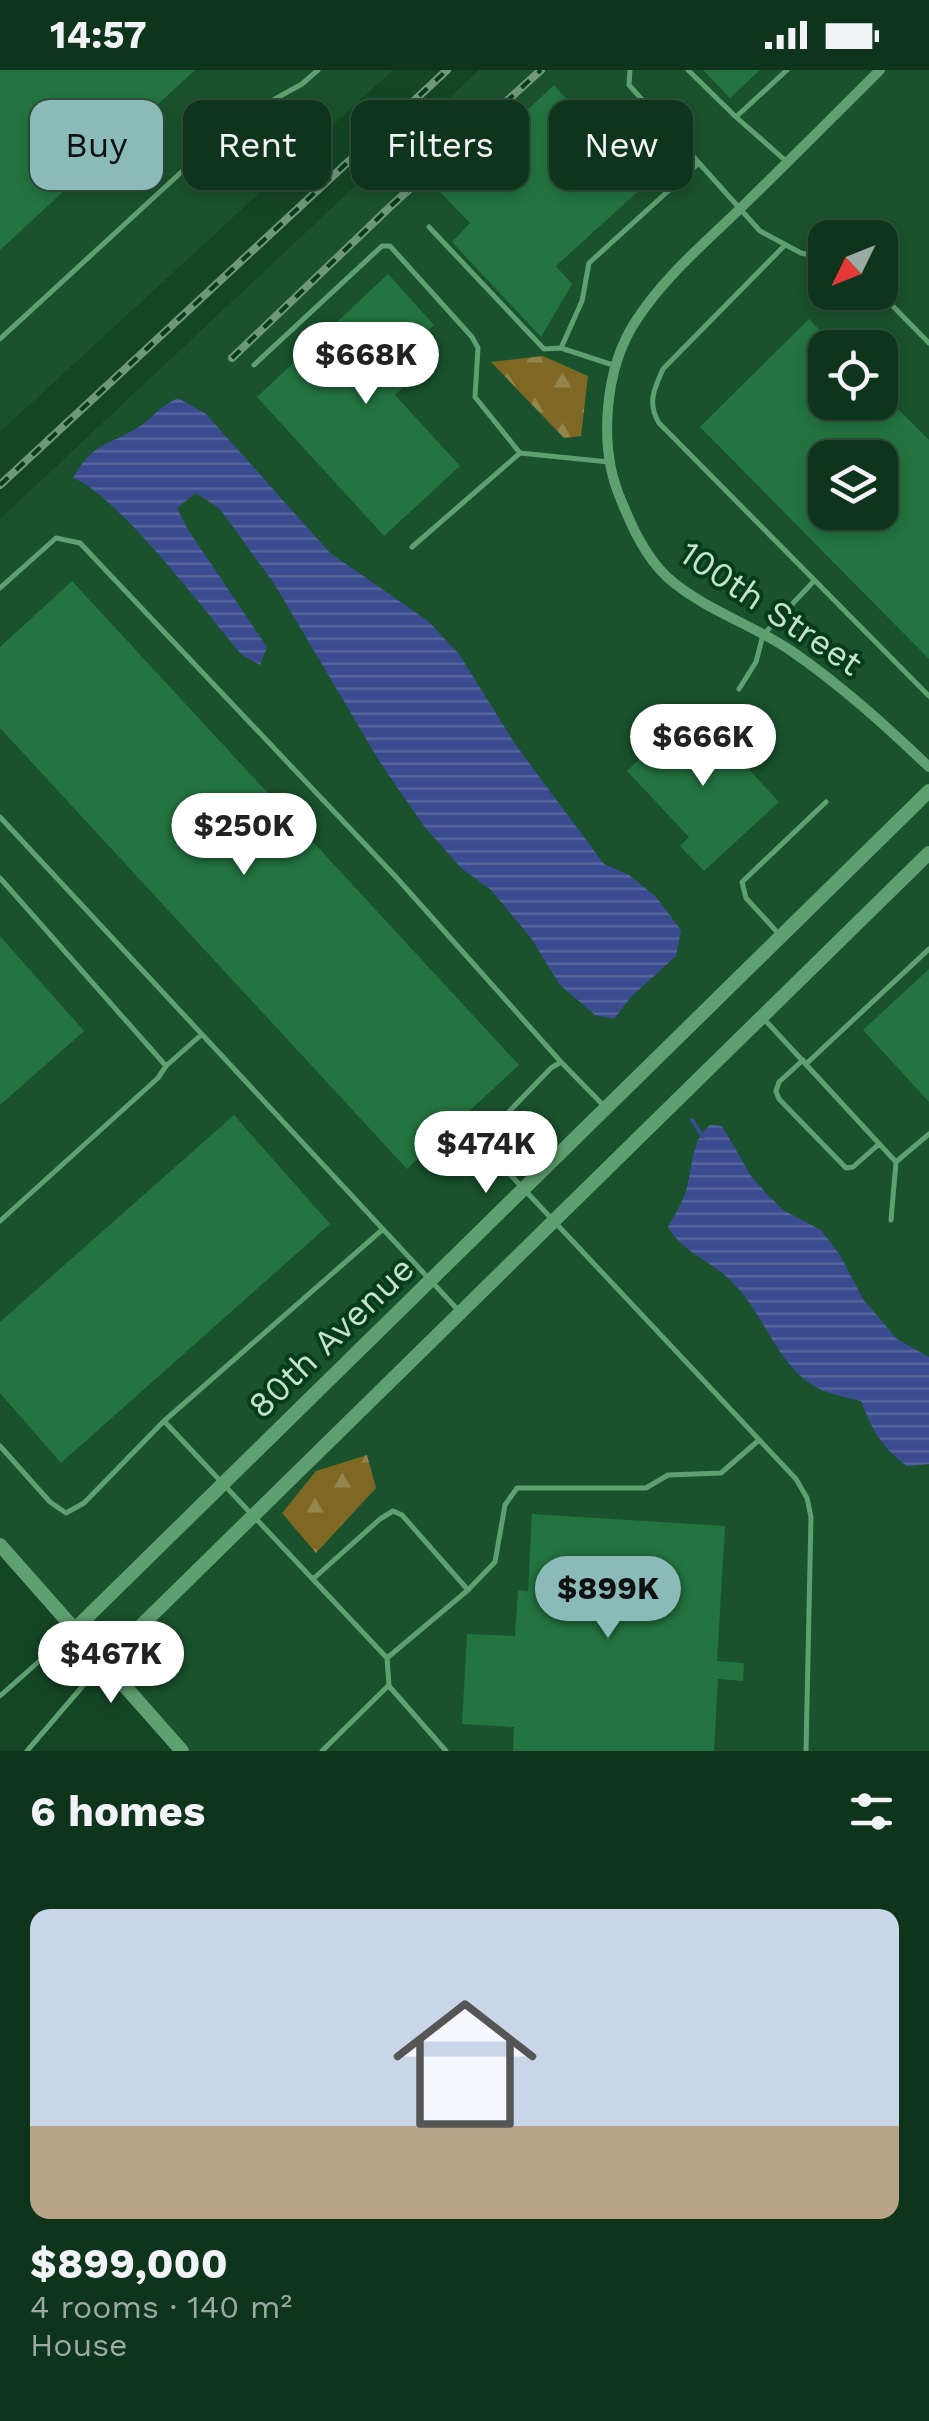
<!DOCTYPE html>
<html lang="en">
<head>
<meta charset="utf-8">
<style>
  :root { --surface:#0f341c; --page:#1d3f29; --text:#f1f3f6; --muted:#9baaa3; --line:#2f4f3b; --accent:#8bbbb9 }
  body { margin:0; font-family:"Work Sans",sans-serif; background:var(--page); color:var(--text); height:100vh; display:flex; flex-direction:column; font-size:38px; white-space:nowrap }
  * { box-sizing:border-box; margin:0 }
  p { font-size:32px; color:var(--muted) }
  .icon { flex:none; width:55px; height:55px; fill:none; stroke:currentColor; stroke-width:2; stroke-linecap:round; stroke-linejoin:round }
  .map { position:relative; height:1681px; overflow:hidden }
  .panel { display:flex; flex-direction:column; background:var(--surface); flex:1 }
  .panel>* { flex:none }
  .guide { position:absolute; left:30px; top:30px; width:870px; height:90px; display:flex; gap:20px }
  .needle { width:65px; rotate:227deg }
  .tools { position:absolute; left:808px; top:150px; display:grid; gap:20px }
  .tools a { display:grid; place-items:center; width:90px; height:90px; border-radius:20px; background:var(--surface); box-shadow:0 5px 15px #0003,0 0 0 2px var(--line); font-size:50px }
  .price { position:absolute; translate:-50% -85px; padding:0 22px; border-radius:35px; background:#fff; color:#222; font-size:32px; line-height:65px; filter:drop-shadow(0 2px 5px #0008) }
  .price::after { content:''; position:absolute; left:50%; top:60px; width:30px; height:22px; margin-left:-15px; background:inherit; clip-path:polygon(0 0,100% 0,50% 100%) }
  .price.current { background:var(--accent); color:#111 }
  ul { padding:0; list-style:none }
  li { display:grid; align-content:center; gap:20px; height:530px; padding:0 30px }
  li span { display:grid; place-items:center; height:310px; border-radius:20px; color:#555 }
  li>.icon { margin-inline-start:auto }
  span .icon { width:180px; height:180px; fill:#fffc; stroke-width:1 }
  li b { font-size:42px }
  h2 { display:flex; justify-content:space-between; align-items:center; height:120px; padding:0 30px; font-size:42px }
  .tag { padding:0 35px; border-radius:20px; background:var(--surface); box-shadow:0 5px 15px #0003,0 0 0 2px var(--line); font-size:35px; line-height:90px }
  .tag.current { background:var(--accent); color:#111 }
  .status { display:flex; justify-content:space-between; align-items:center; height:70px; padding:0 50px; background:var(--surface); direction:ltr }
  .status svg { height:28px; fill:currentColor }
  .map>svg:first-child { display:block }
  .built { fill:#19522d; fill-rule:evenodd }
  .forest { fill:url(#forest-firs) }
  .water { fill:url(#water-rules) }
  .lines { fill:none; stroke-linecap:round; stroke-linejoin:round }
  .stream { stroke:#3b4b8f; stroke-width:4 }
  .building { fill:#237440; fill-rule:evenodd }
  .service { stroke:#5fa070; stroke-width:5 }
  .minor { stroke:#5fa070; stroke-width:10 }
  .tertiary { stroke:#5fa070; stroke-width:14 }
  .rail-casing { stroke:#6f987a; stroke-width:8 }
  .rail { stroke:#063b1b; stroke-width:4; stroke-dasharray:11; stroke-linecap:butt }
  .labels { text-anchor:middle; stroke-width:8; stroke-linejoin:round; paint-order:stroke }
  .street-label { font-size:35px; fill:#c4e4ca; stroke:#063b1b }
</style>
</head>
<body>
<div class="status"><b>14:57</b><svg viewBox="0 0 49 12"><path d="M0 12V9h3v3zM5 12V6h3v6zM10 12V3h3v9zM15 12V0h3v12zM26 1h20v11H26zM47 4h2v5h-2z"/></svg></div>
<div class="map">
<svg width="929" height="1681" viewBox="0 0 929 1681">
  <defs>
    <pattern id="forest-firs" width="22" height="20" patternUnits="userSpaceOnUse" patternTransform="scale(2.5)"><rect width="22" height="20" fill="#7e6823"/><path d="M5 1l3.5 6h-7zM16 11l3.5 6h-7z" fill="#94854c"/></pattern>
    <pattern id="water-rules" width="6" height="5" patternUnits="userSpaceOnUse" patternTransform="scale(2.5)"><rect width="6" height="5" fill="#3b4b8f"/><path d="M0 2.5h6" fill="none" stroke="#56659d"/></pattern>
  </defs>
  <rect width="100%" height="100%" fill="#144625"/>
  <path class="built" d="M 0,0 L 393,0 L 0,362 Z
    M 479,0 L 929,0 L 929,1681 L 182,1681 L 0,1475 L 0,449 ZM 825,168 L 880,168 L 880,222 L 825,222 ZM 825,278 L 880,278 L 880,332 L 825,332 ZM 825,388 L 880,388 L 880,442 L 825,442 Z"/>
  <path class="forest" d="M 543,286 L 588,306 L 581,366 L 564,368 L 491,292 Z
    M 367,1385 L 376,1418 L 316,1483 L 282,1443 L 316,1401 Z"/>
  <path class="water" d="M 178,328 L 206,344 L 330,483 L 428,551 L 459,584 L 515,674 L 604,794 L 629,805 L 656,827 L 681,860 L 676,886 L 631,927 L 614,949 L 595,945 L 560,915 L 531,868 L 491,820 L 461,798 L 424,756 L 381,694 L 275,515 L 220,439 L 196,423 L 177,438 L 187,458 L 267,577 L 260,595 L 242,585 C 207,544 117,424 73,408 C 94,370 108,377 140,356 C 155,346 158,337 178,328 Z
    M 710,1055 L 722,1056 L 751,1106 L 766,1123 L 783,1140 L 821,1160 L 840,1185 L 863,1229 L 897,1269 L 929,1287 L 929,1394 L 907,1396 C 881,1377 872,1359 861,1331 C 846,1327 830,1325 816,1317 C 775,1294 765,1244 733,1213 C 712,1191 683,1183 668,1157 C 674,1146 682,1134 686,1121 C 693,1098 690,1072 710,1055 Z"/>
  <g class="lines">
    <path class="stream" d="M 692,1050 L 703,1067"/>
  </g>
  <path class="building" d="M 0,0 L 195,0 L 0,180 Z
    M 703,0 L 760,0 L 730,28 Z
    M 554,15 L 645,115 L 556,196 L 572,214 L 541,267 L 452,172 L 470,153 L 440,122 Z
    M 388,204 L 434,255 L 415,273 L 431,292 L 395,325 L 460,396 L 384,466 L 257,327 Z
    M 809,249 L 837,278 L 825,278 L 825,332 L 880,332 L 880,321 L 929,370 L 929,589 L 700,357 ZM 825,388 L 880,388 L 880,442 L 825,442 Z
    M 72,511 L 519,995 L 407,1099 L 0,658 L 0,577 Z
    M 693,639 L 779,732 L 704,801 L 680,776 L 689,767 L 627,701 Z
    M 0,866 L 84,961 L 0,1035 Z
    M 929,899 L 929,1032 L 863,960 Z
    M 234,1045 L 330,1154 L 61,1393 L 0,1323 L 0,1252 Z
    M 532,1444 L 725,1456 L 717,1591 L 744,1593 L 743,1611 L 718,1609 L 714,1681 L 513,1681 L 514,1657 L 462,1654 L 467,1564 L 515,1566 L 518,1520 L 528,1521 Z"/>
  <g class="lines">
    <path class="service" d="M 630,0 L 629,15 L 760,161 L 801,183 L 825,188
      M 688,0 L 736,47
      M 787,92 L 736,47 L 787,0
      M 429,157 L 544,279 L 561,278
      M 784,176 L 663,299 C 654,319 647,333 659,353 L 929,626
      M 879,222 L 929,273
      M 0,269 L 239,49 L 302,14 L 318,0
      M 254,295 L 382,176 L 390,176 L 472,267 L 478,278 L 475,327 L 520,383
      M 616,296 L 561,278 L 582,231 L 589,193 L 699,93
      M 412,477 L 520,383 L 609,392
      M 0,518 L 56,468 L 80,473 L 395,806 L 561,992
      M 739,619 L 756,592 L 763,565 L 814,511
      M 0,747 L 459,1241
      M 0,808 L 166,996 L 158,1008 L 0,1151
      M 779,864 L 746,828 L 742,812 L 826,732
      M 765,950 L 896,1092 L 929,1064
      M 803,990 L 779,1012 L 776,1021 L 779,1029 L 846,1098 L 853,1097 L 879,1074
      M 806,994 L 929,879
      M 166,996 L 201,965
      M 605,1037 L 561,992 L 551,998 L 497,1054 L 487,1070 L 489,1082 L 796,1409 L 807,1428 L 811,1447 L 806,1681
      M 891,1150 L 896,1092
      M 164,1351 L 387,1588 L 389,1615 L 322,1681
      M 0,1376 L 50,1432 L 66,1443 L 84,1433 L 164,1351 L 382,1160
      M 313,1509 L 380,1449 L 393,1441 L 402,1445 L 468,1520 L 387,1588
      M 468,1520 L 495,1492 L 505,1435 L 517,1418 L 646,1418 L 668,1405 L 721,1403 L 759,1370
      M 389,1616 L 446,1681
      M 0,1626 L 71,1563
      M 27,1681 L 100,1596"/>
    <path class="minor" d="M 880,0 C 837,43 794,86 751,128 C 712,167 668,202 637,249 C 604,298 598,377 621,430 C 632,457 645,486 667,507 C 703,539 751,554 790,580 C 841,615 885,655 929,697"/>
    <path class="tertiary" d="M 0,1475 L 182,1681
      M 73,1561 L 929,721
      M 102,1594 L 929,783"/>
    <defs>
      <path id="rail" d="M 232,288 L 392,135 L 541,0
        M 0,415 L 447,0"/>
    </defs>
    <use href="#rail" class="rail-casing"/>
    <use href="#rail" class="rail"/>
  </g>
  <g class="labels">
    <g class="street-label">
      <text transform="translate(771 538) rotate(34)" y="12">100th Street</text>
      <text transform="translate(331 1267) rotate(-44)" y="12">80th Avenue</text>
    </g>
  </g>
</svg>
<div class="tools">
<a><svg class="needle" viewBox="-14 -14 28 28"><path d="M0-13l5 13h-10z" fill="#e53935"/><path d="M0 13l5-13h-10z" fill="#9baaa3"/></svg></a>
<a><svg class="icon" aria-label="locate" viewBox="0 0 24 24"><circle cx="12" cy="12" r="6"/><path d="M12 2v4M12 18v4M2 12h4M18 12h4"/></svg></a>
<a><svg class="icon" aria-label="layers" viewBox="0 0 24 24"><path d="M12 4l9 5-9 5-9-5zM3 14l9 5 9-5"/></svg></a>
</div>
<b class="price" style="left:366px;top:337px">$668K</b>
<b class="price" style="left:703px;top:719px">$666K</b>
<b class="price" style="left:244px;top:808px">$250K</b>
<b class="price" style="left:486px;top:1126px">$474K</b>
<b class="price current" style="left:608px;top:1571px">$899K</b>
<b class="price" style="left:111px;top:1636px">$467K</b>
<div class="guide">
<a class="tag current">Buy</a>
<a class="tag">Rent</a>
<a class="tag">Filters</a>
<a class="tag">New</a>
</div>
</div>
<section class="panel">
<h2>6 homes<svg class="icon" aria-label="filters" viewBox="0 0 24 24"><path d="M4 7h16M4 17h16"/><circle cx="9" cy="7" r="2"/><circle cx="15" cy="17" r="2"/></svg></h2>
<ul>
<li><span style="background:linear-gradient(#c9d6e8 70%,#b9a48a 0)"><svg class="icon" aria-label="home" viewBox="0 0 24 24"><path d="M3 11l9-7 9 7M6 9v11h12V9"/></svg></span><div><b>$899,000</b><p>4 rooms · 140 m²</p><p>House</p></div></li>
</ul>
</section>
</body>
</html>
